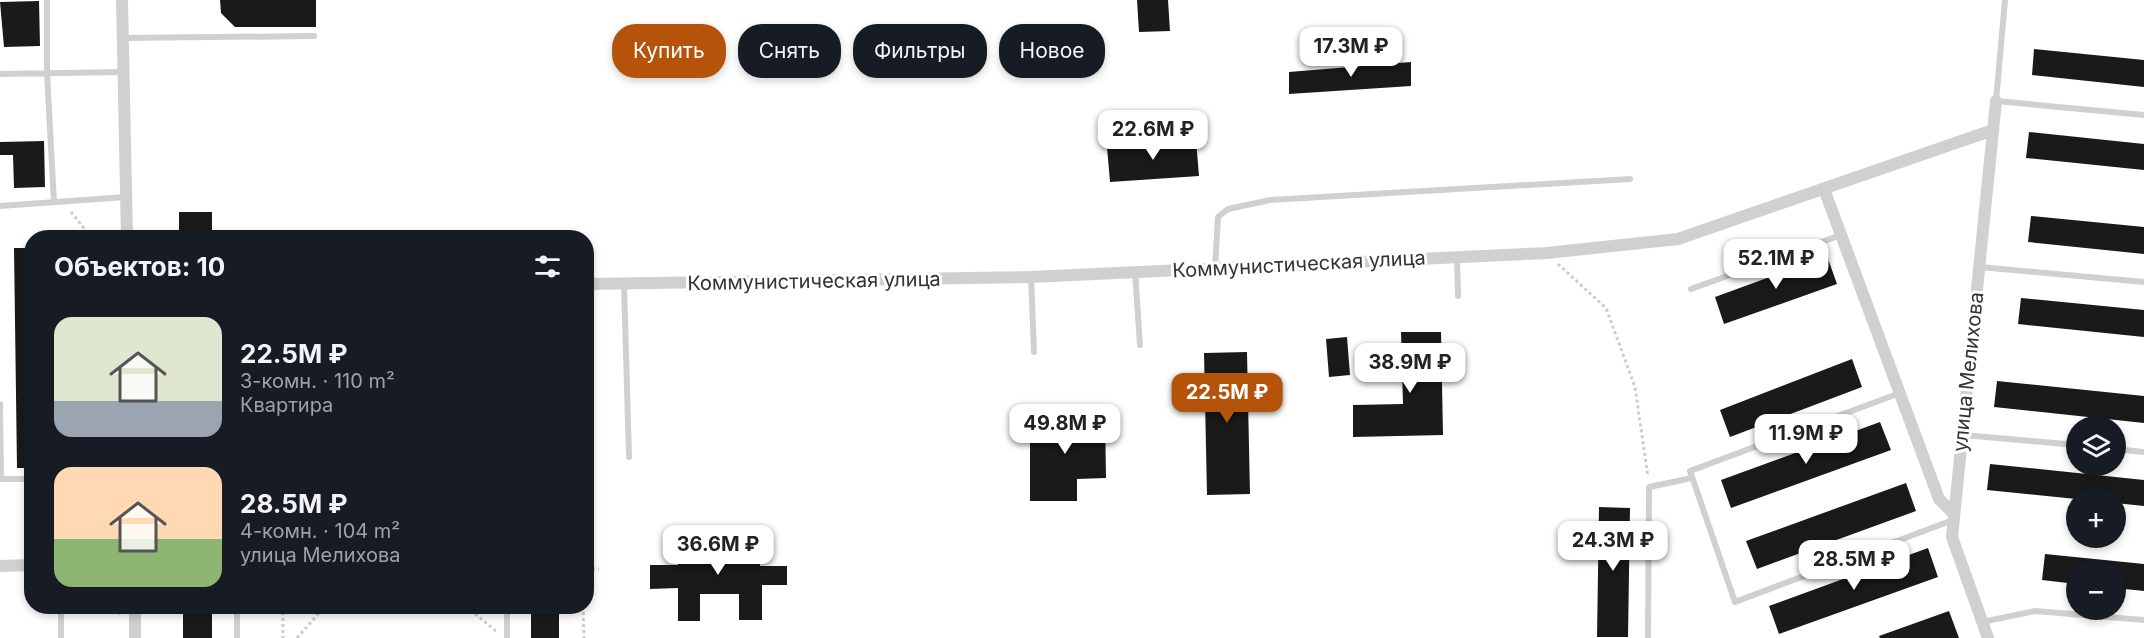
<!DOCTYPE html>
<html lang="ru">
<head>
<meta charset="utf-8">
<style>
  :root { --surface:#171b24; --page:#20242c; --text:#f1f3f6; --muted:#9ea1a6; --accent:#b45309 }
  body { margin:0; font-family:Inter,sans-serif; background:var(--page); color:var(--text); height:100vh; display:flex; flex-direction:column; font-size:22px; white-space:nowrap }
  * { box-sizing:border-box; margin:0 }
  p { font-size:20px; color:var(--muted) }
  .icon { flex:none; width:33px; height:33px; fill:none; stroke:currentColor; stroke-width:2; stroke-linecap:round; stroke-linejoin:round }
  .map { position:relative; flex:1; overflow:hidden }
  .drawer { position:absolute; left:24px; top:230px; width:570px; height:384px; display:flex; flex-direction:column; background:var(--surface); border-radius:24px; box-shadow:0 3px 9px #0003 }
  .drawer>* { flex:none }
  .hud { position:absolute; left:612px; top:24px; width:570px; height:54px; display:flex; gap:12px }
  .tools { position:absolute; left:2066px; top:416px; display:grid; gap:12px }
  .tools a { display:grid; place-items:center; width:60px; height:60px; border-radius:50%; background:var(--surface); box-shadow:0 3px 9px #0003; font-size:30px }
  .price { position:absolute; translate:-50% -51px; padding:0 14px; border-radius:12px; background:#fff; color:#222; font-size:20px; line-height:39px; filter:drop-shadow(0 2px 3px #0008) }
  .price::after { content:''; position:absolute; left:50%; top:36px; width:18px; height:14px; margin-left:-9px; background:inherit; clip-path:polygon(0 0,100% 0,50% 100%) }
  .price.selected { background:var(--accent); color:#fff }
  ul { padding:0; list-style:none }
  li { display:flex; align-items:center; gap:18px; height:150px; padding:0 30px }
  li span { display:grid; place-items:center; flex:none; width:168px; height:120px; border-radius:18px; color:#555 }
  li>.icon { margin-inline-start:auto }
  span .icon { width:72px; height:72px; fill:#fffc; stroke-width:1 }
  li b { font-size:26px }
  h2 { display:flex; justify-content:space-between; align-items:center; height:72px; padding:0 30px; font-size:26px }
  .pill { padding:0 21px; border-radius:24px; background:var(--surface); box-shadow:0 3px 9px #0003; font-size:21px; line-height:54px }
  .pill.selected { background:var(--accent); color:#fff }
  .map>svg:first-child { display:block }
  .building { fill:#1a1a1a }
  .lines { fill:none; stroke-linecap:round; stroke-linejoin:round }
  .path { stroke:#cdcdcd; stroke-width:3; stroke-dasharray:3 3; stroke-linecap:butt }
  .service { stroke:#d0d0d0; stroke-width:6 }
  .minor { stroke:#d0d0d0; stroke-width:12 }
  .labels { text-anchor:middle; stroke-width:6; stroke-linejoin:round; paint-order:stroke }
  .street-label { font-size:20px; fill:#333; stroke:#fff }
</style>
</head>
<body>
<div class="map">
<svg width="2144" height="638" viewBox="0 0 2144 638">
  <rect width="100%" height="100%" fill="#fff"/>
  <path class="building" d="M 220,0 L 316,0 L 316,27 L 235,27 L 221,13 Z
    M 1137,0 L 1168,0 L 1170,31 L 1139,32 Z
    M 39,1 L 40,46 L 4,47 L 0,2 Z
    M 2034,49 L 2144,60 L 2144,87 L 2032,75 Z
    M 1411,62 L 1411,86 L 1289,94 L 1289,72 Z
    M 2029,132 L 2144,144 L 2144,170 L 2026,158 Z
    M 1196,140 L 1199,176 L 1110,182 L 1107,147 Z
    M 44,141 L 45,187 L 14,188 L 13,155 L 0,155 L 0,142 Z
    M 179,212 L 212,212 L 212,237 L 179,237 Z
    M 2031,216 L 2144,227 L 2144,254 L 2028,242 Z
    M 14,248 L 32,248 L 32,468 L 17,468 Z
    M 1827,256 L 1837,284 L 1724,324 L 1715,297 Z
    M 2021,298 L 2144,310 L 2144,337 L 2018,324 Z
    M 1401,332 L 1441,332 L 1443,435 L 1353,437 L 1353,405 L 1403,404 Z
    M 1347,337 L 1350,375 L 1329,377 L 1326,339 Z
    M 1247,352 L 1250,494 L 1207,495 L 1204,353 Z
    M 1852,359 L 1862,387 L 1730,437 L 1720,410 Z
    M 1997,381 L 2144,396 L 2144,423 L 1994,407 Z
    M 1030,416 L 1105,416 L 1106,478 L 1077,479 L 1077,501 L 1030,501 Z
    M 1880,422 L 1891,450 L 1731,508 L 1721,480 Z
    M 1990,464 L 2144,480 L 2144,506 L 2115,503 L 2115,498 L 2076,499 L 1987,490 Z
    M 1906,483 L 1916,511 L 1757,569 L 1746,541 Z
    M 1599,507 L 1630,508 L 1628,637 L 1597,637 Z
    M 738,531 L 760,531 L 760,566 L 787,566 L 787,585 L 762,585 L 762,620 L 739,620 L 739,594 L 700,594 L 700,621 L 678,621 L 678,588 L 650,589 L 650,565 L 678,565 L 678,532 L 700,532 L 701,558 L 738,558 Z
    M 1928,548 L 1938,577 L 1779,634 L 1769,606 Z
    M 2045,554 L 2144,564 L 2144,591 L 2115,588 L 2115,570 L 2076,570 L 2076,584 L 2042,580 Z
    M 183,606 L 212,606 L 212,638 L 183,638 Z
    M 531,606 L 559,606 L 559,638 L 531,638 Z
    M 1949,611 L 1959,638 L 1880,638 L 1879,636 Z"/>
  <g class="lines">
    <path class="path" d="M 71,212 L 91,237
      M 1558,264 L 1606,308 L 1635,387 L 1648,477
      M 586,569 L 599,569
      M 108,606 L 122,615
      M 283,606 L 283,638
      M 466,606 L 497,632
      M 583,606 L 584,638
      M 297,638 L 325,606"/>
    <path class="service" d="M 47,0 L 47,73 L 54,202
      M 2005,0 L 1996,101 L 2144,115
      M 123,38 L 314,36
      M 0,74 L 123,72
      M 0,206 L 126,197
      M 1457,257 L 1458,296
      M 1980,267 L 2144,282
      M 1215,268 L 1218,217 L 1228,209 L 1270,200 L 1630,179
      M 1135,272 L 1140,345
      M 1031,278 L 1034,352
      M 624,284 L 629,457
      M 1691,289 L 1841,235
      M 1900,393 L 1690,471 L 1735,602 L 1953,520
      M 0,404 L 1,479
      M 1963,435 L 2076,445
      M 2115,449 L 2144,452
      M 0,479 L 32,479
      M 237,606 L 237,638
      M 507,606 L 507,638
      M 1982,622 L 2035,611 L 2144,620
      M 61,638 L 61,606
      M 1648,638 L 1649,487 L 1692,478"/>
    <path class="minor" d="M 122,0 L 127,237
      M 1824,189 L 1939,499 L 1954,514
      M 586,284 L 1031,277 L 1547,253 L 1678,239 L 1993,130
      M 0,566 L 32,565
      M 135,606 L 135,638
      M 1988,638 L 1952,537 L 1996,101"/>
  </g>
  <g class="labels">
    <g class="street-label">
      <text transform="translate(1299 264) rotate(-3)" y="7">Коммунистическая улица</text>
      <text transform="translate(814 281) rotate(-1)" y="7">Коммунистическая улица</text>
      <text transform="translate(1968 372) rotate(-84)" y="7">улица Мелихова</text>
    </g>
  </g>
</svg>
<div class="tools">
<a><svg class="icon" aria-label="layers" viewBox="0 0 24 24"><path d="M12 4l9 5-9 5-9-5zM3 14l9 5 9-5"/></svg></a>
<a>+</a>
<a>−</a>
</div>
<b class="price" style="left:1351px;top:78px">17.3M ₽</b>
<b class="price" style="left:1153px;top:161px">22.6M ₽</b>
<b class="price" style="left:1776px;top:290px">52.1M ₽</b>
<b class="price" style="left:1410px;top:394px">38.9M ₽</b>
<b class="price selected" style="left:1227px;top:424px">22.5M ₽</b>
<b class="price" style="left:1065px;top:455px">49.8M ₽</b>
<b class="price" style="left:1806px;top:465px">11.9M ₽</b>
<b class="price" style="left:1613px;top:572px">24.3M ₽</b>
<b class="price" style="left:718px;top:576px">36.6M ₽</b>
<b class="price" style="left:1854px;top:591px">28.5M ₽</b>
<div class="hud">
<a class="pill selected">Купить</a>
<a class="pill">Снять</a>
<a class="pill">Фильтры</a>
<a class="pill">Новое</a>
</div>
<section class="drawer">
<h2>Объектов: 10<svg class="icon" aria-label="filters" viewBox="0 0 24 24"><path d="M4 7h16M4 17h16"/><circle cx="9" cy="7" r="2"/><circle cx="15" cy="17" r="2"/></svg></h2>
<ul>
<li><span style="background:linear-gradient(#dfe7d0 70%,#9aa5b1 0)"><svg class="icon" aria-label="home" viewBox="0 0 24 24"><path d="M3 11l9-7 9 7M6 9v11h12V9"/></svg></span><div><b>22.5M ₽</b><p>3-комн. · 110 m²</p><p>Квартира</p></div></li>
<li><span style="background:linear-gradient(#ffd9b3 60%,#8fb573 0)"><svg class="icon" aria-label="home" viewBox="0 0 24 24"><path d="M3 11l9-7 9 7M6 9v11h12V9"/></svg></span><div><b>28.5M ₽</b><p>4-комн. · 104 m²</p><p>улица Мелихова</p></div></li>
</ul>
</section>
</div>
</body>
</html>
